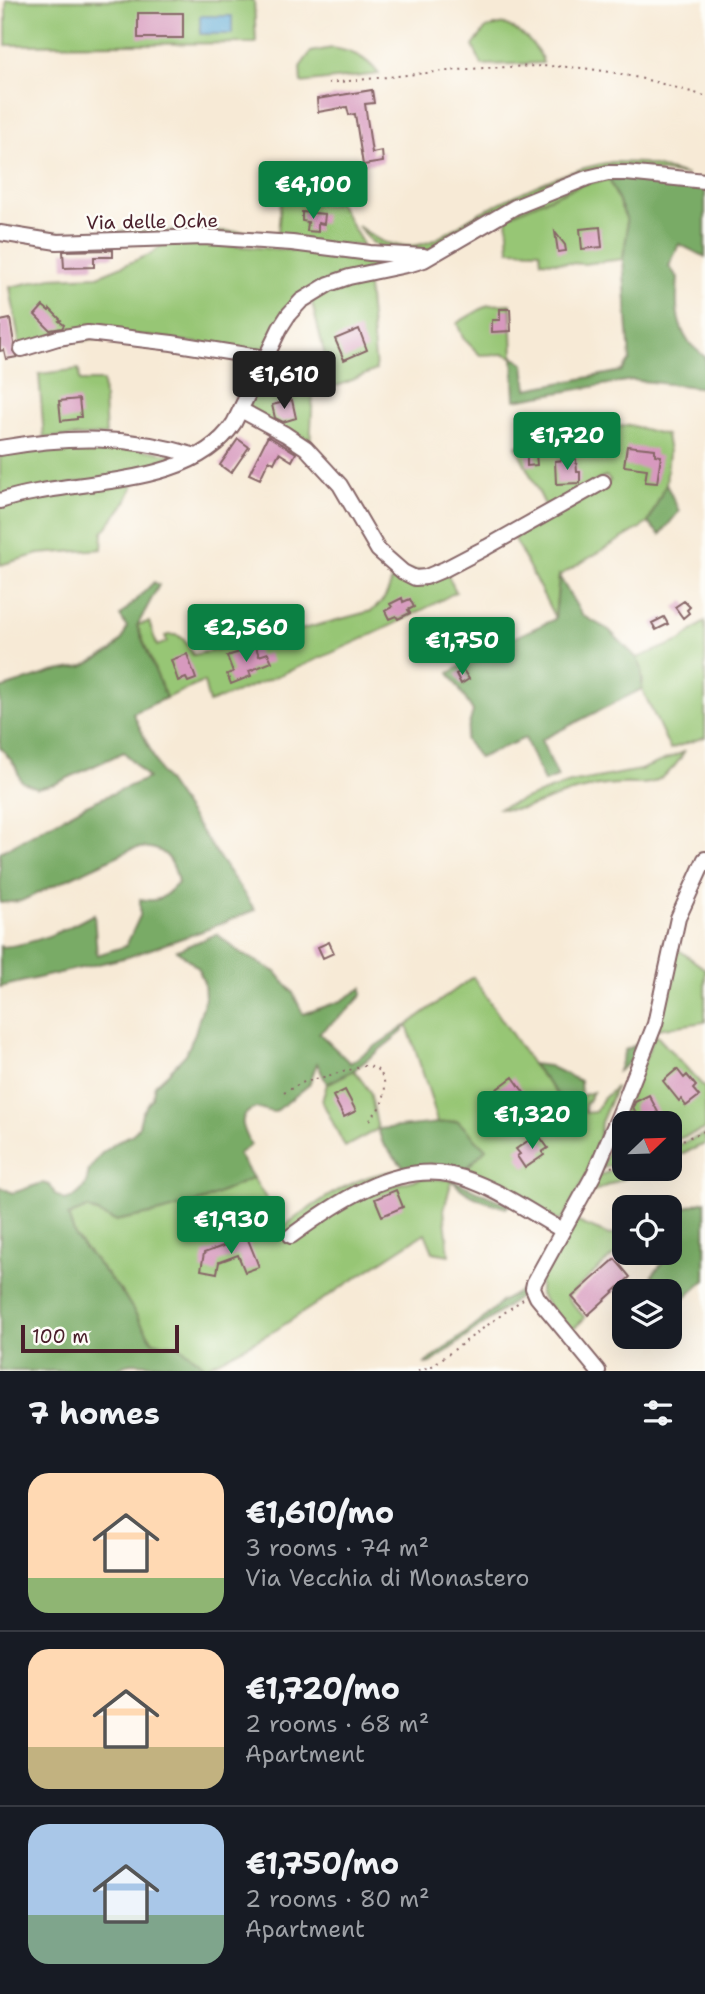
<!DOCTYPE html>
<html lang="en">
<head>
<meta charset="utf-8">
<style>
  :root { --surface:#171b24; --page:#242831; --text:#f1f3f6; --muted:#9ea1a6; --line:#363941; --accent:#0b8043 }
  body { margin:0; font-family:"Shantell Sans",sans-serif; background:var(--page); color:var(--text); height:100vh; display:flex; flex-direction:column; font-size:26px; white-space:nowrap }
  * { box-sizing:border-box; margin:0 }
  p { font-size:23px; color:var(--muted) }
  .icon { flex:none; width:38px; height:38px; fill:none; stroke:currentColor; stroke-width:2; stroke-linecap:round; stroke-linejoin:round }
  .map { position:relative; height:1371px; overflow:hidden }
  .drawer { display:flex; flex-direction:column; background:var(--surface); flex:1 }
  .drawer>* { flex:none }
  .needle { width:46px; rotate:67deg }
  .buttons { position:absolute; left:612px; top:1111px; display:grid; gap:14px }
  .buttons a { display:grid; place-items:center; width:70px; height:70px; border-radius:14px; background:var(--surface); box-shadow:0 7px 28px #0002; font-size:35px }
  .scale { position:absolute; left:21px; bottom:18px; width:158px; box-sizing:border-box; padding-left:7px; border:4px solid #4a1f2b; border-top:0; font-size:19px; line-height:24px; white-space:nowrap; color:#4a1f2b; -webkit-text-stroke:5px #fdfcf7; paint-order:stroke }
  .price { position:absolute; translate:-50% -60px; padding:0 16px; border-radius:7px; background:var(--accent); color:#fff; font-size:23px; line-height:46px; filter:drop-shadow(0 2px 4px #0008) }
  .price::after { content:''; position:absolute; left:50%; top:42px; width:21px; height:16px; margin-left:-10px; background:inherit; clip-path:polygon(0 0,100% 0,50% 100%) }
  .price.selected { background:#222; color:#fff }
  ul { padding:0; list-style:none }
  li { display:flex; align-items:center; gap:21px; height:175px; padding:0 28px }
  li+li { border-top:2px solid var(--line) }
  li span { display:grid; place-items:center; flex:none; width:196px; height:140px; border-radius:21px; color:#555 }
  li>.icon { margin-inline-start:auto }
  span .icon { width:84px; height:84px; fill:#fffc; stroke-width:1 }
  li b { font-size:30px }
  h2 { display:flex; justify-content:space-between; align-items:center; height:84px; padding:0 28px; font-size:30px }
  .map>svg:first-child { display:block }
  .green { fill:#97c675; stroke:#707250; stroke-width:2 }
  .forest { fill:#79ab66; stroke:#626548; stroke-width:2 }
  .water { fill:#5ca9d5; stroke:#536480; stroke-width:2 }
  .building { fill:#d799be }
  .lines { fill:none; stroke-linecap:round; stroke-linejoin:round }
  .minor-casing { stroke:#876667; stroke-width:18 }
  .path { stroke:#876667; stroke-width:2; stroke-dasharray:2 5; stroke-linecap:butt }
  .minor { stroke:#fff; stroke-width:14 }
  .labels { text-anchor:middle; stroke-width:5; stroke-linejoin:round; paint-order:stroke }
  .street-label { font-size:19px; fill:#4a1f2b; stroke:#fdfcf7 }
</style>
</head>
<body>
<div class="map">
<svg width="705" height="1371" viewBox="0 0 705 1371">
  <rect width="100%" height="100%" fill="#fdfcf7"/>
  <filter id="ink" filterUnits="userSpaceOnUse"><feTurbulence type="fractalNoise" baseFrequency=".0143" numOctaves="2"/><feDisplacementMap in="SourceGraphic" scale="14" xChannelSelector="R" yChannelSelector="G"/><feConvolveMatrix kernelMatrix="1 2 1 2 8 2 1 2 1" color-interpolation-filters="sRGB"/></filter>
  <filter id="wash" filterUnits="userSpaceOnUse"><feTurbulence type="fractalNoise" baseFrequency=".00686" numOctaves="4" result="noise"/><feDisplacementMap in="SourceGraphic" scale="28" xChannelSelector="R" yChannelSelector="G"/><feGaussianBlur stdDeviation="1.57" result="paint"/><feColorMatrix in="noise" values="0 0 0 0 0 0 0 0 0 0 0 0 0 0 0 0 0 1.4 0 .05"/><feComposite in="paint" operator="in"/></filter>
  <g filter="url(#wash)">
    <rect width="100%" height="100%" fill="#f7ead6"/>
    <path class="green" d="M 6,0 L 254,0 L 256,43 L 6,45 Z
      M 504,24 C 519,30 540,47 543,63 L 482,65 L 473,46 L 486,28 Z
      M 332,48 C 352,51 366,57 379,74 L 301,83 L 300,67 L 311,52 Z
      M 613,162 L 643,163 L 687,175 L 620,167 L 428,251 L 383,249 L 372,243 L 358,226 C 377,239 382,245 406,246 C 436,247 458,223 483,211 C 524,191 568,168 613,162 Z
      M 609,179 L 626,218 L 627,233 L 623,259 L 583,264 L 541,261 L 540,251 L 509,250 L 507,216 L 581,185 Z
      M 281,201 L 330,205 L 338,202 L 361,241 L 362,245 L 60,238 L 9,231 L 9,227 L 32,231 L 99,234 L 125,231 L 190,230 L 278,233 Z
      M 167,241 L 412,259 L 327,281 L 263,352 L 137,335 L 20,347 L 10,287 L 51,278 L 98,276 L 151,254 Z
      M 367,277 L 376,370 L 340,385 L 327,387 L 262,374 L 273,352 L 327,364 L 311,299 L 325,290 Z
      M 511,304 L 513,357 L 504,354 L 480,355 L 463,338 L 457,323 L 488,305 Z
      M 79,369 L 80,381 L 103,381 L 106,435 L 44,438 L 39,374 Z
      M 260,379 L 313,392 L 310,447 L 246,409 Z
      M 629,425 L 666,435 L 669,452 L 666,484 L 648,523 L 559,576 L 555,618 L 514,538 L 610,481 L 606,476 L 547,509 L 516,446 Z
      M 101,442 L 186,457 L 158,468 L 0,497 L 0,452 Z
      M 135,481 L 127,500 L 103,532 L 102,549 L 39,554 L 0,565 L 0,506 L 10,502 Z
      M 393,569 L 447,573 L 456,592 C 377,636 293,671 209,703 L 204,682 L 166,698 L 137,625 L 149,622 L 157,646 L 167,642 L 165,636 C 182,631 186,642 193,655 L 273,637 L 371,611 C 387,600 391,588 393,569 Z
      M 705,621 L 705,737 L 670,749 L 642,689 L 643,680 L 637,658 L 680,641 Z
      M 684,752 C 677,765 668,776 653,782 C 642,786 632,783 621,784 C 605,784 587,788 572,792 C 548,798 524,814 499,808 L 570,783 L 640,770 Z
      M 675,947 L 705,969 L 705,1022 L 657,1029 Z
      M 473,977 L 532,1064 L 568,1107 L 581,1096 L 593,1092 L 585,1106 L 585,1113 L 595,1112 L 603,1099 L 616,1087 L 601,1122 L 598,1154 L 564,1217 L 559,1221 L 462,1173 L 458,1121 L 437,1123 L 432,1101 L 407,1025 Z
      M 655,1034 L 705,1088 L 705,1129 L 670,1142 L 670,1124 L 625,1124 L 625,1159 L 601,1169 Z
      M 354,1070 L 370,1092 L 378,1129 L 345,1147 L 322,1101 L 327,1084 Z
      M 705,1134 L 705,1144 L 670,1159 L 670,1148 Z
      M 625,1165 L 625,1169 L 646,1169 L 588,1194 L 598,1176 Z
      M 394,1171 L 397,1173 L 332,1212 L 386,1187 L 423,1178 L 452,1180 L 444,1209 L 449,1255 L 433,1252 L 425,1233 L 276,1330 L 206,1367 L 178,1345 L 153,1342 L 124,1295 L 76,1238 L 67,1216 L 87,1208 L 115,1221 L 204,1200 L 253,1178 L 284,1226 C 318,1202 352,1176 394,1171 Z
      M 573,1220 L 609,1235 L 625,1233 L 625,1245 L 567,1297 L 585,1318 L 570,1332 L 540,1295 L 540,1276 Z"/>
    <path class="forest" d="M 609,179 L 640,179 L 705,188 L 705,257 L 679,244 L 669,266 L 678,278 C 676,300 675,322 688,341 C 692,347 700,352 705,357 L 705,388 L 632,380 L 515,400 L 513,357 L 524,364 L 527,389 L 622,371 L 630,360 L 623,259 L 627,233 L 626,218 Z
      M 666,484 L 679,511 L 660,535 L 648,523 Z
      M 559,576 L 582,615 L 609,630 L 637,658 L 642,669 L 642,689 L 541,740 L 558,777 L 544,782 L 525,738 L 479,758 L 465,739 L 473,711 L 449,673 L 489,649 L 555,619 Z
      M 154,582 L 159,585 L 137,626 L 166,698 L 133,713 L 160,771 L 255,910 L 208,929 L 128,957 L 0,987 L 0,946 L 2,947 C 36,944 65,930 94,914 L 97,955 L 126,946 L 140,916 L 140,899 C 160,903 164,897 178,883 C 173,855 161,844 132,849 L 21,901 L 0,903 L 0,852 L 84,806 L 148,778 L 124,752 L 55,784 L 37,788 L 21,781 L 15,765 L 0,747 L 0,689 L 52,672 L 84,666 L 112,651 L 123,638 L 127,627 L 120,616 Z
      M 217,934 L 239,952 L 276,972 L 293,993 L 303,1014 L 341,1001 L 362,988 L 362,995 L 346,1012 L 319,1033 L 350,1063 L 407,1025 L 402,1032 L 354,1070 L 327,1084 L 317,1063 L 309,1085 L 275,1112 C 269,1112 264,1109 258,1108 C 254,1108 250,1110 247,1113 C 237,1121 247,1135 251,1145 L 238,1154 L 253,1178 L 204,1200 L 161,1212 L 115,1221 L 87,1208 L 68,1216 L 76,1238 L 124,1295 L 153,1342 L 178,1345 L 206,1367 L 130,1363 L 114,1371 L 0,1371 L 0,1187 L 13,1193 L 42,1183 L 50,1185 L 55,1194 L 65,1200 L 74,1197 L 80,1192 L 86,1184 L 89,1170 L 101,1154 L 117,1142 L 133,1134 L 139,1126 L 142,1113 L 152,1098 L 155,1085 L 169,1072 L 186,1054 L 195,1033 L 205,998 L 204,982 L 198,968 L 177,950 Z
      M 646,1036 L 634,1059 L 618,1071 L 625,1050 L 638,1044 Z
      M 532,1064 L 549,1066 L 580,1081 L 581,1096 L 568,1107 Z
      M 458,1121 L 486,1149 L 462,1173 L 407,1171 L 383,1144 L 378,1129 Z
      M 452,1180 L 509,1205 L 506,1208 C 485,1201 466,1197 452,1180 Z
      M 705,1201 L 705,1280 L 682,1301 L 652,1275 L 668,1257 L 667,1253 L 670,1253 L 670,1217 L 681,1209 Z
      M 529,1286 L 529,1290 L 431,1363 L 424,1364 L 479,1323 L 501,1302 Z"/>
    <path class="water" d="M 200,16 L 232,16 L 232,34 L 200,34 Z"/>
    <g id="blocks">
      <path class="building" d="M 138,13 L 183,13 L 183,38 L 138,38 Z
        M 372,90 L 374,103 L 365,104 L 372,153 L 382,151 L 383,162 L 363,165 L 355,114 L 349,115 L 347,107 L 318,112 L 317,99 Z
        M 302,212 L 325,214 L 324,224 L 318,223 L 318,232 L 307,231 L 308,222 L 302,221 Z
        M 600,227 L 602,247 L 582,249 L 580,229 Z
        M 555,232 L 565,245 L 566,251 L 558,252 Z
        M 113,250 L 113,257 L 94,257 L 94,267 L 64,268 L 63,251 Z
        M 43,306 L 49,311 L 50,309 L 61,320 L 59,321 L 64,325 L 62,328 L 50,330 L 35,315 Z
        M 500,309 L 510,309 L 511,331 L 492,332 L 492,320 L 500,320 Z
        M 10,319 L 14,343 L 13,351 L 17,357 L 6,359 L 4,350 L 0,351 L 0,321 Z
        M 359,329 L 367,350 L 344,360 L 335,339 Z
        M 79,399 L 81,417 L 77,417 L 77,419 L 61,421 L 59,401 Z
        M 292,400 L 296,418 L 283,422 L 275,418 L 272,405 Z
        M 268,436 L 296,453 L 292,461 L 279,453 L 274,463 L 269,460 L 260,479 L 249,474 Z
        M 238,439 L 249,447 L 231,473 L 220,465 Z
        M 627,446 L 655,449 L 655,455 L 661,456 L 657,483 L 645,482 L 647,469 L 624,466 Z
        M 536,454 L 537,465 L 527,466 L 527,455 Z
        M 576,459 L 577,472 L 580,472 L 580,483 L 556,484 L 555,461 Z
        M 402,598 L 403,602 L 410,599 L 414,607 L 408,610 L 410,613 L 398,619 L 396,616 L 389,619 L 385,611 L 392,607 L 390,604 Z
        M 684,601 L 690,607 L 687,610 L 689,613 L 683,618 L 675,607 Z
        M 664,617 L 668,624 L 656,630 L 652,623 Z
        M 256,647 L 259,656 L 268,653 L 272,662 L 249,671 L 251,676 L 231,684 L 227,674 L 233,672 L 227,656 Z
        M 187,654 L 196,679 L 188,682 L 186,678 L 178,681 L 171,660 Z
        M 463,670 L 469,679 L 461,684 L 456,674 Z
        M 329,942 L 334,953 L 323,958 L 318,947 Z
        M 677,1069 L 684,1078 L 687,1075 L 696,1086 L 693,1089 L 699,1096 L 686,1106 L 681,1099 L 679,1101 L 663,1081 Z
        M 513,1077 L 537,1111 L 527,1118 L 515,1101 L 509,1105 L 497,1089 Z
        M 345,1090 L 356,1111 L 344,1117 L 333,1096 Z
        M 649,1095 L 659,1114 L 641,1124 L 633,1107 L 635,1102 Z
        M 538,1134 L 548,1148 L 542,1152 L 544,1155 L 525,1168 L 517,1156 L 520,1154 L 516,1149 Z
        M 396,1190 L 403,1207 L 382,1216 L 375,1199 Z
        M 247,1237 L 259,1267 L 245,1272 L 238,1255 L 219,1262 L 217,1273 L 201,1270 L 204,1253 Z
        M 615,1259 L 630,1277 L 588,1315 L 572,1297 Z"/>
    </g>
  </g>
  <g filter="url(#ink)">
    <use href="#blocks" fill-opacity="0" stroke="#876667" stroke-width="2"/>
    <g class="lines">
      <defs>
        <path id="minor" d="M 0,233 L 57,242 L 204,237 L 292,243 L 370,253 L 424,256
          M 22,349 L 58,338 L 88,333 L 172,343 L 265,358
          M 241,410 L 285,434 L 306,448 L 340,485 L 378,550 L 403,572 L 415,578 L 426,577 L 445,569 L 487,547 L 603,482
          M 0,448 C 68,436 129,435 196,456
          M 0,501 C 69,477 190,491 234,423 L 280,328 L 289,314 L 301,301 L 329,284 L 349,277 L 411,264 L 424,260 L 515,207 L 587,178 L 608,173 L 626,173 L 705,181
          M 291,1236 C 335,1204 394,1162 452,1175 C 487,1182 530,1212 562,1230
          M 598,1371 L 537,1297 L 533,1288 L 534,1283 L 594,1174 L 620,1113 L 655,1024 L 678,918 L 705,859"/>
      </defs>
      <use href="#minor" class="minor-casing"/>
      <path class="path" d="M 328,83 C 380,78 431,72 483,68 C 512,67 540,65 569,67 C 615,70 661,83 705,96
        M 284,1093 L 301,1083 L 364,1066 C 383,1065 388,1084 383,1100 C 381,1107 375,1113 370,1120
        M 670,1145 L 705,1131
        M 611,1167 L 625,1162
        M 418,1371 L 432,1366 L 523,1299"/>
      <use href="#minor" class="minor"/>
    </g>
  </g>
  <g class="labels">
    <g class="street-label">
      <text transform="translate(152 221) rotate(-1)" y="7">Via delle Oche</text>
    </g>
  </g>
</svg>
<div class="buttons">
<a><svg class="needle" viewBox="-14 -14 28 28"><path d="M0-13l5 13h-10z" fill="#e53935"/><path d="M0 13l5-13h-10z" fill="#9ea1a6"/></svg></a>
<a><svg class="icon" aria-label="locate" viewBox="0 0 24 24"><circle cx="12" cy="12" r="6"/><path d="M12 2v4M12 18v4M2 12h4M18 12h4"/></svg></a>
<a><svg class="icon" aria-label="layers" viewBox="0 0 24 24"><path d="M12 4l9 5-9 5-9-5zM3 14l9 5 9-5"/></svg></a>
</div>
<div class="scale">100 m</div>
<b class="price" style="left:313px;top:221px">€4,100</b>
<b class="price selected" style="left:284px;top:411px">€1,610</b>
<b class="price" style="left:567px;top:472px">€1,720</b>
<b class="price" style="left:246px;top:664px">€2,560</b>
<b class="price" style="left:462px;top:677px">€1,750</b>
<b class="price" style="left:532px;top:1151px">€1,320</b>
<b class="price" style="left:231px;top:1256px">€1,930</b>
</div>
<section class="drawer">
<h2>7 homes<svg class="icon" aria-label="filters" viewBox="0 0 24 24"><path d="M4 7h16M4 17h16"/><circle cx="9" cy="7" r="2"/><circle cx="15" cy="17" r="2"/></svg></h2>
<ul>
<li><span style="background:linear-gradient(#ffd9b3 75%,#8fb573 0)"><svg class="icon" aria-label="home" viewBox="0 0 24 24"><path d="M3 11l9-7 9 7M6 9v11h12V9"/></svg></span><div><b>€1,610/mo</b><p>3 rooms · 74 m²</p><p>Via Vecchia di Monastero</p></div></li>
<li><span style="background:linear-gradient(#ffd9b3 70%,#c2b280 0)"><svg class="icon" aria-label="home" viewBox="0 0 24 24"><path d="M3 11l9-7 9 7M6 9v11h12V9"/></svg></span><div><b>€1,720/mo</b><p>2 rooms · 68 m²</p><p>Apartment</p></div></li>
<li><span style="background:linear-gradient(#a9c7e8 65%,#7fa58c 0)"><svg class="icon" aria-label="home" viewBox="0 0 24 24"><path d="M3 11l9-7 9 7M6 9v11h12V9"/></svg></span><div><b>€1,750/mo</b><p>2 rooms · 80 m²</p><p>Apartment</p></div></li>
</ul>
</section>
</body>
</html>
